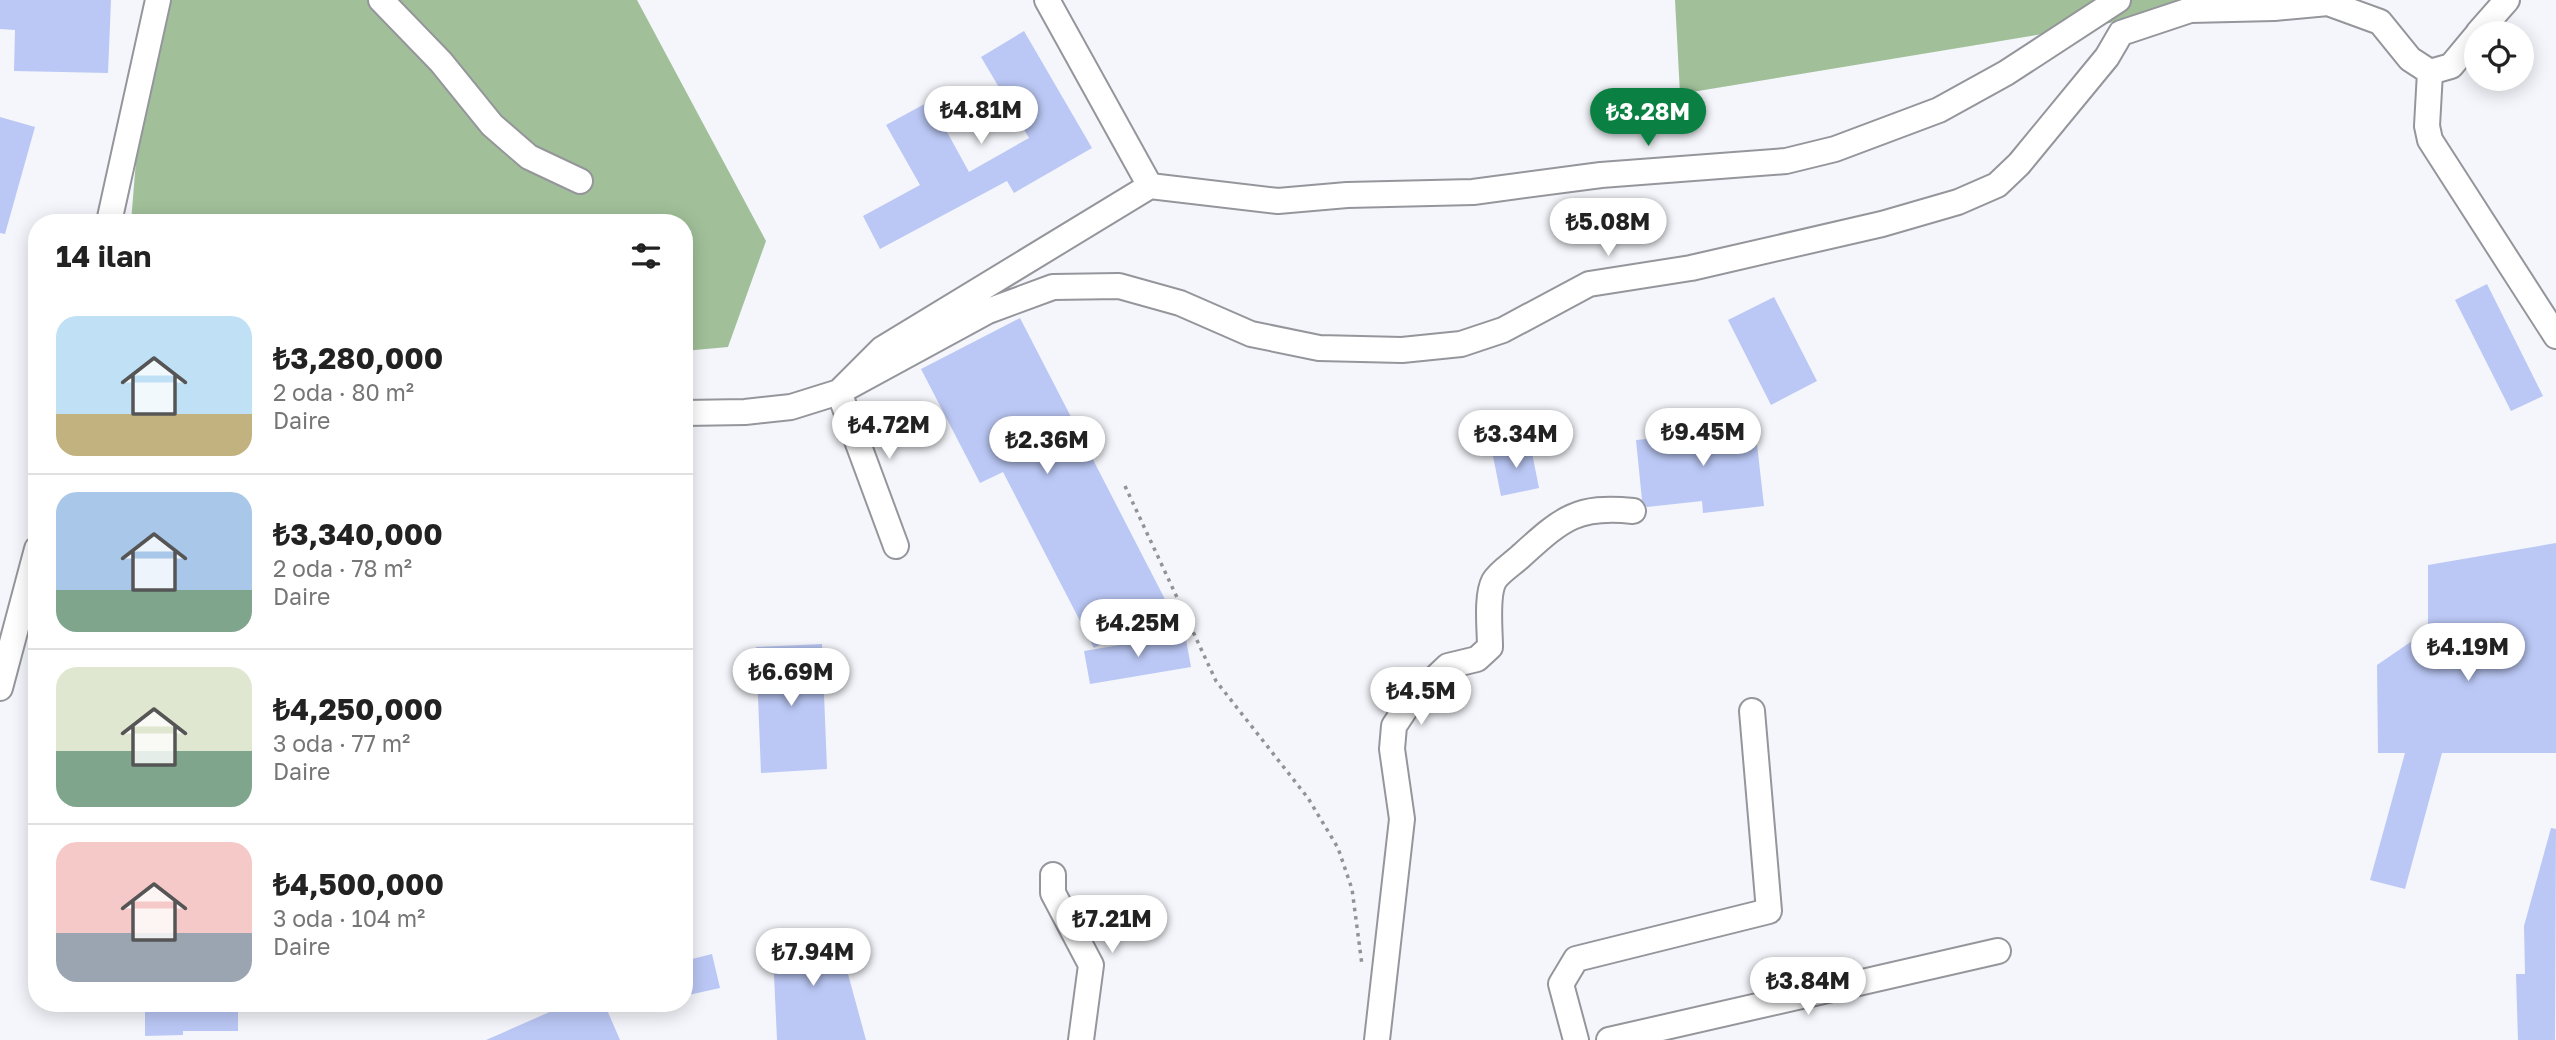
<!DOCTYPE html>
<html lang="tr">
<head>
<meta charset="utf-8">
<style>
  :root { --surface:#fff; --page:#f6f6f6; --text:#222; --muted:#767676; --line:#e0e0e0; --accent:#0b8043 }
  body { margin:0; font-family:"Golos Text",sans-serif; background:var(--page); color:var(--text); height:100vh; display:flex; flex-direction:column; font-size:26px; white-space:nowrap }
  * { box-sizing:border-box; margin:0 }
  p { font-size:23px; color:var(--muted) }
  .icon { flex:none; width:38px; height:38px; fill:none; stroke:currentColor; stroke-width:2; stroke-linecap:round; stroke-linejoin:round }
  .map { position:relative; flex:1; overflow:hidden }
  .panel { position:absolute; left:28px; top:214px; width:665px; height:798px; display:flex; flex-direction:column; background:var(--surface); border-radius:28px; box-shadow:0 4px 18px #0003 }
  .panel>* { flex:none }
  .tools { position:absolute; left:2464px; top:21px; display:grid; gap:14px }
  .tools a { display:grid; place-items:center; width:70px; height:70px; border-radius:50%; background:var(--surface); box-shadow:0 4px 18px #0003; font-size:35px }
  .price { position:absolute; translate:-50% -60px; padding:0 16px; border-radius:24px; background:#fff; color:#222; font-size:23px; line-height:46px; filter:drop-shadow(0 2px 4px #0008) }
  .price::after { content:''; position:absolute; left:50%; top:42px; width:21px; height:16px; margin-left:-10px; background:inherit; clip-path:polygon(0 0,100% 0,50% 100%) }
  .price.current { background:var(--accent); color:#fff }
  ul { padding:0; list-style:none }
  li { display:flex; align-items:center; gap:21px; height:175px; padding:0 28px }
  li+li { border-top:2px solid var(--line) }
  li span { display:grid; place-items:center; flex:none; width:196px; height:140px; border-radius:21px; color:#555 }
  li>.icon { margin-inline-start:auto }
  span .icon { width:84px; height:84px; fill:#fffc; stroke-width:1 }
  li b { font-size:30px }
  h2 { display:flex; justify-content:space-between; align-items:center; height:84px; padding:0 28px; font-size:30px }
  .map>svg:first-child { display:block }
  .forest { fill:#a1c099 }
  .building { fill:#bbc8f5 }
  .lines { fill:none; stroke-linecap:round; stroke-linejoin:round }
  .street-casing { stroke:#95969b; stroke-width:28 }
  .path { stroke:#929397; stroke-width:3.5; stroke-dasharray:3.5 5; stroke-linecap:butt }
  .street { stroke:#fff; stroke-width:24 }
</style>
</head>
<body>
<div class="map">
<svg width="2556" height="1040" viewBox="0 0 2556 1040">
  <rect width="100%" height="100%" fill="#f4f6fb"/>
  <path class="forest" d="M 149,0 L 637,0 L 766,241 L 728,347 L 684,351 L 684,222 L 131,222 Z
    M 1675,0 L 2249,0 L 1680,94 Z"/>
  <path class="building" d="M 0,0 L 111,0 L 108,73 L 14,71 L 15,30 L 0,29 Z
    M 1024,31 L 1092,148 L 1014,193 L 1007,181 L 880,249 L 863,216 L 920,185 L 886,125 L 930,101 L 969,172 L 1029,138 L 981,57 Z
    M 0,117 L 35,127 L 5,234 L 0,233 Z
    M 2487,284 L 2543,396 L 2511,411 L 2455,300 Z
    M 1774,297 L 1817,381 L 1771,405 L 1728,320 Z
    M 1020,318 L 1170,609 L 1094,648 L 1003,472 L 980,483 L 921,369 Z
    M 1754,418 L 1764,506 L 1703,513 L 1702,501 L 1647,507 L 1642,500 L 1636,440 L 1695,434 L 1694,425 Z
    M 1530,443 L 1539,488 L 1501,496 L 1492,451 Z
    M 2556,543 L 2556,753 L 2442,753 L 2405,889 L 2370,880 L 2405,753 L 2378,753 L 2377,665 L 2428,630 L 2428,565 Z
    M 1185,634 L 1191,667 L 1090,684 L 1084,651 Z
    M 822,644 L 827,769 L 761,773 L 756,647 Z
    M 2551,828 L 2556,829 L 2555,1040 L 2518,1040 L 2516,974 L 2525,974 L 2524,926 Z
    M 836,930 L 866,1040 L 777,1040 L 772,932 Z
    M 712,954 L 720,988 L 684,996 L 684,961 Z
    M 145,1003 L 238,1003 L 238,1031 L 183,1031 L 183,1035 L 145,1036 Z
    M 570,1003 L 604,1003 L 620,1040 L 486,1040 Z"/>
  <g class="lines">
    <defs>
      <path id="street" d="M 381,0 L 441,62 L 492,125 L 529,157 L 580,181
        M 2478,33 L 2507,0
        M 2430,72 L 2427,126 L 2430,140 L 2556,336
        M 1150,186 L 1278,201 L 1347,195 L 1473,192 L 1601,175 L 1786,161 L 1835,149 L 1939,110 L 2006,73 L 2118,0
        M 109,222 L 158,0
        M 684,413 L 745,412 L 791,407 L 839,392 L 988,311 L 1053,287 L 1119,286 L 1180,303 L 1251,334 L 1319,348 L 1402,350 L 1461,344 L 1503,330 L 1589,284 L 1691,268 L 1882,224 L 1958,202 L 1997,185 L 2019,164 L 2107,57 L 2121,33 L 2190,10 L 2274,8 L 2328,3 L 2380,22 L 2410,59 L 2430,72 L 2451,66 L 2476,36
        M 896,546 L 839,392 L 882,349 L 1150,186 L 1047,0
        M 0,688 L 37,549
        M 1053,875 L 1053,893 L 1091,965 L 1081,1040
        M 1377,1040 L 1402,819 L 1392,749 L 1394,726 L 1410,702 L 1448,666 L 1477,659 L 1490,647 C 1490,630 1486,596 1494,581 C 1499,572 1514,563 1522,555 C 1562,519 1577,505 1633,511
        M 1576,1040 L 1561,984 L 1576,959 L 1769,911 L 1752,711
        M 1609,1040 L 1998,951"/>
    </defs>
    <use href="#street" class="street-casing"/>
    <path class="path" d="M 1125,486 L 1216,681 L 1308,798 L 1338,848 L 1352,889 L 1362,965"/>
    <use href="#street" class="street"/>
  </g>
</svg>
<div class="tools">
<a><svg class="icon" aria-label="locate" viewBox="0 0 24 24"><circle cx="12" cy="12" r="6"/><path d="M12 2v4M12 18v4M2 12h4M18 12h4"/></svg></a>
</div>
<b class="price" style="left:981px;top:146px">₺4.81M</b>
<b class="price current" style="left:1648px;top:148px">₺3.28M</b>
<b class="price" style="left:1608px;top:258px">₺5.08M</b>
<b class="price" style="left:889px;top:461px">₺4.72M</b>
<b class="price" style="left:1703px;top:468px">₺9.45M</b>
<b class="price" style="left:1516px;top:470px">₺3.34M</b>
<b class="price" style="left:1047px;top:476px">₺2.36M</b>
<b class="price" style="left:1138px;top:659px">₺4.25M</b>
<b class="price" style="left:2468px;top:683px">₺4.19M</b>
<b class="price" style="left:791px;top:708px">₺6.69M</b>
<b class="price" style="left:1421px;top:727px">₺4.5M</b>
<b class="price" style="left:1112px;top:955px">₺7.21M</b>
<b class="price" style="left:813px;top:988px">₺7.94M</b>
<b class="price" style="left:1808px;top:1017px">₺3.84M</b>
<section class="panel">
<h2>14 ilan<svg class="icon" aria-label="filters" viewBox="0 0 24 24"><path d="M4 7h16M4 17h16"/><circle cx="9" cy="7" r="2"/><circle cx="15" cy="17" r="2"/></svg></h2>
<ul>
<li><span style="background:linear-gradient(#bfe0f5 70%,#c2b280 0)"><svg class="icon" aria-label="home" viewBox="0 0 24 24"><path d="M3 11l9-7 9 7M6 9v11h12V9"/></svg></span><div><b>₺3,280,000</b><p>2 oda · 80 m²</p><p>Daire</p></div></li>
<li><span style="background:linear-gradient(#a9c7e8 70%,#7fa58c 0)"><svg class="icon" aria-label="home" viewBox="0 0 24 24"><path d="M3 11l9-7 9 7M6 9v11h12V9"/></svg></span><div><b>₺3,340,000</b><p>2 oda · 78 m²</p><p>Daire</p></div></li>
<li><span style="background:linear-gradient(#dfe7d0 60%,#7fa58c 0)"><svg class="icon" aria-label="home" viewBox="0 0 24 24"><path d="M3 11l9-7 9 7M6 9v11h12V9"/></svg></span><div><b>₺4,250,000</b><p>3 oda · 77 m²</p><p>Daire</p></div></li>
<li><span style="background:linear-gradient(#f6c9c9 65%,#9aa5b1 0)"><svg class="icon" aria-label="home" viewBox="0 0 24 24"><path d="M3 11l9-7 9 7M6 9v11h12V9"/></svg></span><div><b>₺4,500,000</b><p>3 oda · 104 m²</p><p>Daire</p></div></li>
</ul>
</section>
</div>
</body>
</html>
